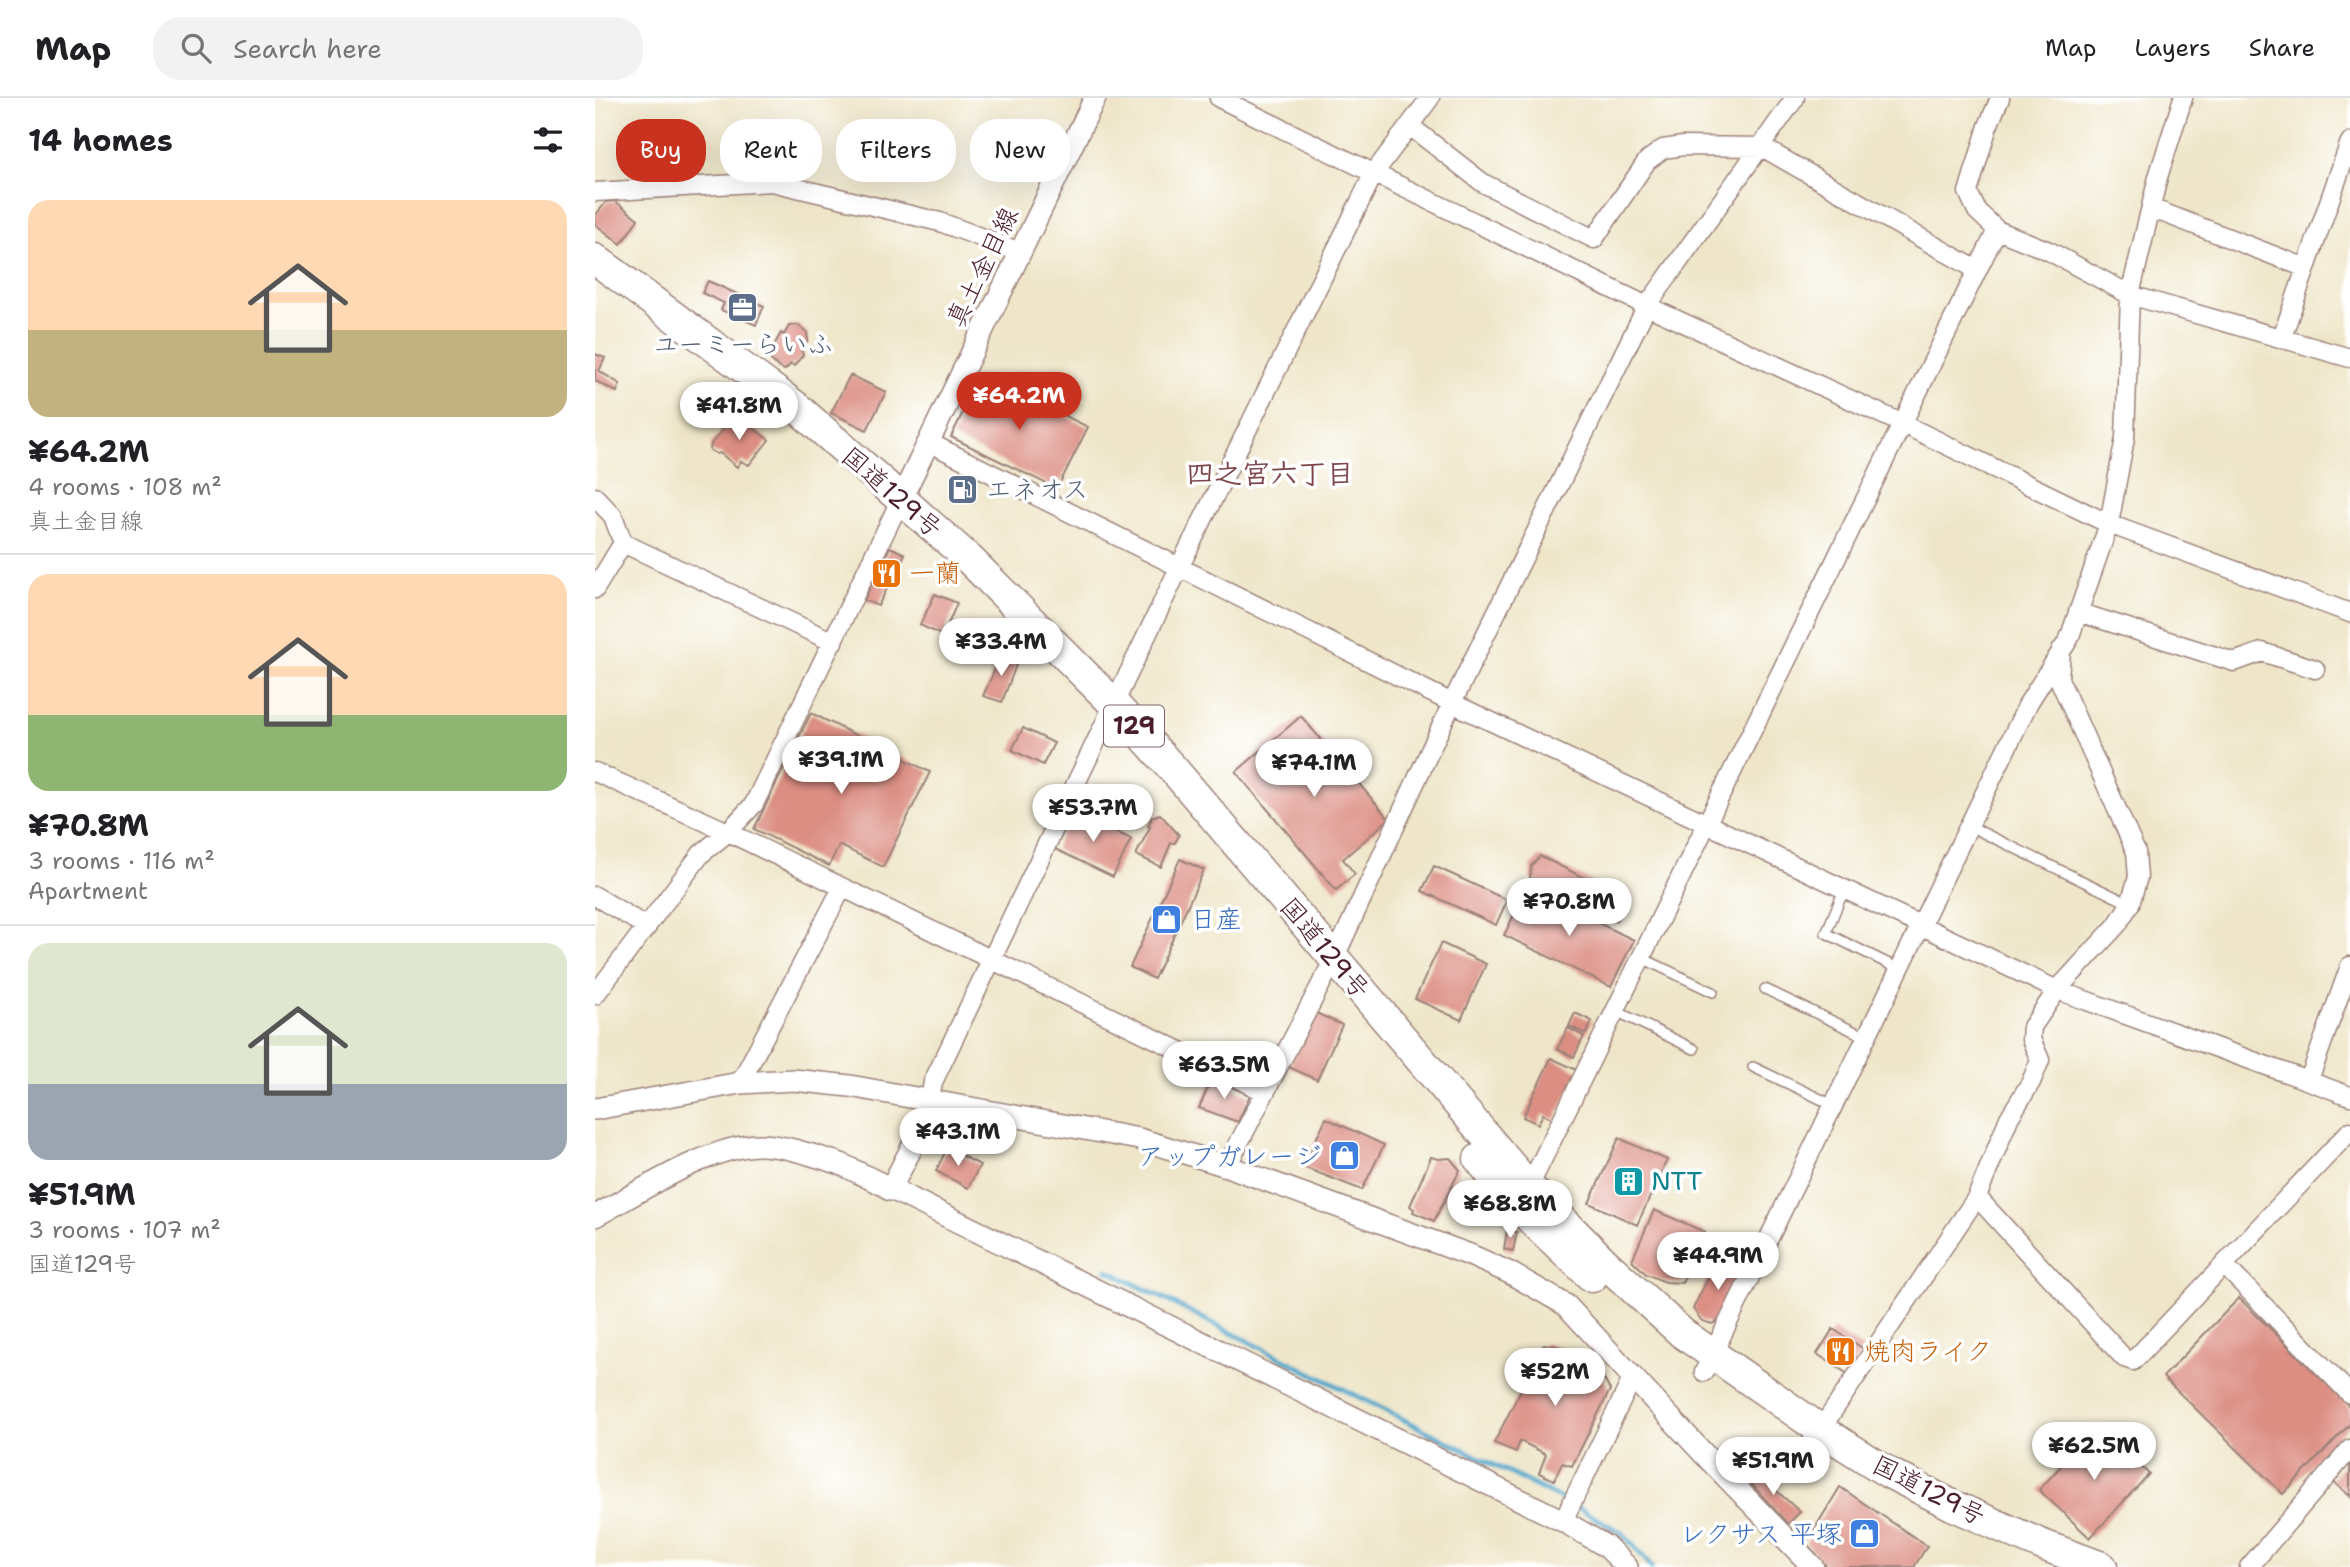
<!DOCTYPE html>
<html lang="en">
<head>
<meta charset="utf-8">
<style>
  :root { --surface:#fff; --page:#f2f2f2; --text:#202124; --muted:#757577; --line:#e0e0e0; --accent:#c8321e }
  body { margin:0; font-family:"Shantell Sans","Klee One",sans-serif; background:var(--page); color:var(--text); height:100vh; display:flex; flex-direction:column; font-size:26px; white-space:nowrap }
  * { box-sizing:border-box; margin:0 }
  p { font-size:23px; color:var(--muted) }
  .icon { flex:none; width:38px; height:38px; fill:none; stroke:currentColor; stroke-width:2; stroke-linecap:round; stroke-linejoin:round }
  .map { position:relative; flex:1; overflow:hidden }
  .sheet { display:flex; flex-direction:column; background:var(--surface); width:595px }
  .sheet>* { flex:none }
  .hud { position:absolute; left:21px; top:21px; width:665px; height:63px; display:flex; gap:14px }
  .price { position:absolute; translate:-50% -60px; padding:0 16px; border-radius:24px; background:#fff; color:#222; font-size:23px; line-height:46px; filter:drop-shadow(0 2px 4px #0008) }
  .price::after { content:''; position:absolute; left:50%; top:42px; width:21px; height:16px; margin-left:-10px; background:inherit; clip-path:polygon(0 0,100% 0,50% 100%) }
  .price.active { background:var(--accent); color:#fff }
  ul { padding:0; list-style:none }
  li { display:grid; align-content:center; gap:14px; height:371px; padding:0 28px }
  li+li { border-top:2px solid var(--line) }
  li span { display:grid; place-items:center; height:217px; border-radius:21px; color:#555 }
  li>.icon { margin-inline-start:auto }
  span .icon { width:126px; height:126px; fill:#fffc; stroke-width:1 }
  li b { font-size:30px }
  h2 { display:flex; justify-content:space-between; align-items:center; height:84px; padding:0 28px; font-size:30px }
  .pill { padding:0 24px; border-radius:28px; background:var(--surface); box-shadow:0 7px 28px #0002; font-size:24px; line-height:63px }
  .pill.active { background:var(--accent); color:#fff }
  header { display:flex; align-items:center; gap:42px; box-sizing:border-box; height:98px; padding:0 35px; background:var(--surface); border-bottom:2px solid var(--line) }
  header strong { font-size:33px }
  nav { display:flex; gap:38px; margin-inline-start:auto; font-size:24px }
  .search { width:490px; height:63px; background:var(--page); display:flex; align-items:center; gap:18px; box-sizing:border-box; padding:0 24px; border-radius:28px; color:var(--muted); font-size:26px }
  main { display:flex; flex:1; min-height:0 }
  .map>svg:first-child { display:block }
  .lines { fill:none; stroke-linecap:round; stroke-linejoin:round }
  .stream { stroke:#4da4ca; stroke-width:5 }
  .building { fill:#dc8e83 }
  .service-casing { stroke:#9c827a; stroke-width:12 }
  .minor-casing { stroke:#9c827a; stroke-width:21 }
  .tertiary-casing { stroke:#9c827a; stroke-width:24 }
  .trunk-casing { stroke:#9c827a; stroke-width:33 }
  .service { stroke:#fff; stroke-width:9 }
  .minor { stroke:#fff; stroke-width:18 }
  .tertiary { stroke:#fff; stroke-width:21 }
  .trunk { stroke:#fff; stroke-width:30 }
  .labels { text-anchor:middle; stroke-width:7; stroke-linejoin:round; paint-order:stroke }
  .shield { fill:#fff; stroke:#80626b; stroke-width:2 }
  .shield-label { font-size:24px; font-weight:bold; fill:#4a1f2b }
  .street-label { font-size:26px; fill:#4a1f2b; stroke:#fff }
  .service-label { font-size:26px; fill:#4e5e75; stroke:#fff }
  .food-label { font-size:26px; fill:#c56008; stroke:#fff; text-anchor:start }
  .shop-label { font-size:26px; fill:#366cbe; stroke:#fff; text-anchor:end }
  .culture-label { font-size:26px; fill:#0d838f; stroke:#fff; text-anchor:start }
  .neighbourhood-label { font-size:28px; font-weight:bold; fill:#7d464a; stroke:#fff }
</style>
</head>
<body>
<header>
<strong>Map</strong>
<div class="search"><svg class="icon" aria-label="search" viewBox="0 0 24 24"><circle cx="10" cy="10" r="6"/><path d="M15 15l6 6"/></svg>Search here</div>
<nav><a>Map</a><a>Layers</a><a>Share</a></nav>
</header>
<main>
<section class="sheet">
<h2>14 homes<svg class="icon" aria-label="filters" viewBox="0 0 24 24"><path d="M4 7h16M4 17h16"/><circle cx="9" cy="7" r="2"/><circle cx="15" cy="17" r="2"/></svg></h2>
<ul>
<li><span style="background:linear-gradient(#ffd9b3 60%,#c2b280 0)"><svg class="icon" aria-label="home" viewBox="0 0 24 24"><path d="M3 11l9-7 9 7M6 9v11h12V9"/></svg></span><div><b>¥64.2M</b><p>4 rooms · 108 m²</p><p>真土金目線</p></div></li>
<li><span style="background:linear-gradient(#ffd9b3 65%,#8fb573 0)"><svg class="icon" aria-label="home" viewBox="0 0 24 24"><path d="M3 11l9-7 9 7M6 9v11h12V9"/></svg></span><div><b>¥70.8M</b><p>3 rooms · 116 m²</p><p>Apartment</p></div></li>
<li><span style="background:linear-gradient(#dfe7d0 65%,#9aa5b1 0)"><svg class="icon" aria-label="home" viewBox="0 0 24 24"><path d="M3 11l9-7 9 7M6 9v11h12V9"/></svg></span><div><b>¥51.9M</b><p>3 rooms · 107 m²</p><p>国道129号</p></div></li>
</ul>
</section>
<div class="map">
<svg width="1755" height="1469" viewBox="0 0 1755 1469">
  <rect width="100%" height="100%" fill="#fff"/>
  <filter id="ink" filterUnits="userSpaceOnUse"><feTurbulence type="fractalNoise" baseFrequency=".0143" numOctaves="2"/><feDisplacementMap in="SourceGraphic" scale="14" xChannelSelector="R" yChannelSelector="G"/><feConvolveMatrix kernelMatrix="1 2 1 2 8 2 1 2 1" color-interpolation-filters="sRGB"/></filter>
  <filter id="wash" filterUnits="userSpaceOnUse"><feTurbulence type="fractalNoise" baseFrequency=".00686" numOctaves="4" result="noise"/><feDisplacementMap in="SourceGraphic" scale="28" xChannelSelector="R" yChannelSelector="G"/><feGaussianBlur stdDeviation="1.57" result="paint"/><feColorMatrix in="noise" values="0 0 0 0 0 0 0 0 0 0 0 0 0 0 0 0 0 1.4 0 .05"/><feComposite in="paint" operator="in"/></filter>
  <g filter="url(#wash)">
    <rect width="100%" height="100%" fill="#efe6c9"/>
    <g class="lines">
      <path class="stream" d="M 512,1172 L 972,1404
        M 982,1409 L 1028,1436 L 1057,1469"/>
    </g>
    <g id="blocks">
      <path class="building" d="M 20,103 L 43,121 L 26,146 L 0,126 L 0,118 L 11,104 Z
        M 113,183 L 169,208 L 161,227 L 126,212 L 129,205 L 107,195 Z
        M 203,227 L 212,234 L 213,243 L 206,251 L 208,257 L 199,268 L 196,266 L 190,272 L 184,270 L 174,260 L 179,252 L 178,249 L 186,235 L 189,237 L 194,228 Z
        M 0,256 L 10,260 L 4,273 L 25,286 L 22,294 L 0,283 Z
        M 255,277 L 291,294 L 272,332 L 236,315 Z
        M 386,277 L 493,329 L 462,391 L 356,339 Z
        M 140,316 L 174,342 L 154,367 L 146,363 L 142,369 L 125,355 L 122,356 L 115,352 L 116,346 Z
        M 295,449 L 310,456 L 283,508 L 269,502 Z
        M 340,496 L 362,505 L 348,538 L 325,527 Z
        M 407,555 L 423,562 L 407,604 L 388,598 Z
        M 216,615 L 335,674 L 288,769 L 244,747 L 234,768 L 159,731 Z
        M 706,618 L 794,721 L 748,761 L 760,776 L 741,792 L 641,674 Z
        M 428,630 L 459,645 L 448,667 L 417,652 Z
        M 478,713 L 536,741 L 518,779 L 460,751 Z
        M 565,716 L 584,737 L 580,745 L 576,745 L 566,769 L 541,757 L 555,729 L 553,728 L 557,719 Z
        M 945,758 L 1032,801 L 1030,813 L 1020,823 L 935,780 L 936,768 Z
        M 585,761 L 609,772 L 559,881 L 535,869 Z
        M 839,768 L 912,802 L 901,827 L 827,793 Z
        M 932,791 L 1039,842 L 1016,889 L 909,837 Z
        M 846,845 L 891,866 L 866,922 L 820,901 Z
        M 719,914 L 747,927 L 722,982 L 694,969 Z
        M 980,915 L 997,923 L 991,936 L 974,928 Z
        M 973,930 L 989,938 L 979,959 L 962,951 Z
        M 956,960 L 984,973 L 960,1022 L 948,1016 L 943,1026 L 928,1019 Z
        M 617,980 L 655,997 L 643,1024 L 604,1010 Z
        M 731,1020 L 789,1047 L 767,1092 L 708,1069 Z
        M 1024,1040 L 1072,1062 L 1042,1127 L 994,1105 Z
        M 352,1050 L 385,1067 L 373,1090 L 341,1073 Z
        M 836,1059 L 843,1061 L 855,1060 L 865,1072 L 839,1123 L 818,1114 L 819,1111 L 815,1108 Z
        M 1059,1112 L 1110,1134 L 1087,1185 L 1070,1184 L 1051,1176 L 1037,1162 Z
        M 912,1132 L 922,1134 L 918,1153 L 909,1151 Z
        M 1122,1161 L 1150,1173 L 1125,1222 L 1117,1226 L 1107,1223 L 1098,1211 Z
        M 1644,1200 L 1755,1309 L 1755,1326 L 1688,1396 L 1568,1279 Z
        M 1238,1231 L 1269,1251 L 1253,1276 L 1222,1256 Z
        M 949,1246 L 962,1248 L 981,1255 L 1007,1278 L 1015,1292 L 977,1368 L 967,1365 L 959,1382 L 944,1375 L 951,1356 L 925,1343 L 921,1354 L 899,1345 Z
        M 1502,1328 L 1554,1376 L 1495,1440 L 1444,1392 Z
        M 1755,1359 L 1755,1398 L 1736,1382 Z
        M 1158,1371 L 1205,1414 L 1193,1426 L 1150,1379 Z
        M 1245,1389 L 1332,1448 L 1319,1469 L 1232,1469 L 1211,1445 Z"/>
    </g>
  </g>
  <g filter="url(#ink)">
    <use href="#blocks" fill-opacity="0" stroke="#9c827a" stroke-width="2"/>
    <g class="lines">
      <defs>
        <path id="service" d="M 1374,728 L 1535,806
          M 1249,792 L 1231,835 L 1304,871
          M 1047,860 L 1118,894
          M 1170,891 L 1271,939
          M 1021,913 L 1099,951
          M 1158,969 L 1238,1007"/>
        <path id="minor" d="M 624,0 L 1052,208 L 1306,325 L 1514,426 L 1755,515
          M 1405,0 L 1393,28 L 1373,94 L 1382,113 L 1402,132 L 1454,153 L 1535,197 L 1755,260
          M 815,28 L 888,85 L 999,141 L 1052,63 L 1068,51 L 1088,48 L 1167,49 L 1382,172
          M 0,94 L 177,84 L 345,124 L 425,154
          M 1556,110 L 1711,170
          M 1687,239 L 1755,44
          M 333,344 L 857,605 L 1462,892 L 1755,998
          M 0,399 L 18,418 L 28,445 L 238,544
          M 0,491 L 28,445
          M 1483,514 L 1639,564 L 1667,554 L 1720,571
          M 1466,552 L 1464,581 L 1541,754 L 1543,779 L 1535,806 L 1522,827 L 1462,892 L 1437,929 L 1436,941 L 1445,962 L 1436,984 L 1414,1020 L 1382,1099 L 1529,1260 L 1538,1263 L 1755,1033
          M 0,674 L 133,734 L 670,994
          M 0,798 L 52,829
          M 0,897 L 106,756 L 133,734 L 159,706 L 306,401
          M 1714,982 L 1755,868
          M 145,985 L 247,790
          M 335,1002 L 338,984 L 584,470 L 779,75 L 835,0
          M 632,1068 L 739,861 L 857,605 L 1052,208 L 1200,0
          M 934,1089 L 1402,132
          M 1629,1167 L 1755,1296
          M 1109,1274 L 1434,604 L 1474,541 L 1514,426 L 1530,340 L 1535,197 L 1563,79 L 1588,0
          M 1215,1347 L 1382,1099
          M 968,1423 L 1038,1279
          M 1654,1469 L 1755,1351"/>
        <path id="tertiary" d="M 306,401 L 500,0
          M 0,1011 L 145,985 L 198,982 L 255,988 L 544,1041 L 632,1068 L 875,1157 L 915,1175 L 971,1207 L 1107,1354 L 1218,1469
          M 295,1092 L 331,1022 L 335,1002
          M 0,1118 C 43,1095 118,1045 168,1047 C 196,1049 220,1058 246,1066 L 968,1423 L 1012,1449 L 1032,1469"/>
        <path id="trunk" d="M 0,161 L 199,307 L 306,401 L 374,461 L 519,606 L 579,672 L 934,1089 L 1010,1165 L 1087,1235 L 1226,1332 L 1294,1375 L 1357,1407 L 1445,1446 L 1507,1469
          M 884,1061 L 922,1108 L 997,1179"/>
      </defs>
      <use href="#service" class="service-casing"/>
      <use href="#minor" class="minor-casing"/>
      <use href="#tertiary" class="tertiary-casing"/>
      <use href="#trunk" class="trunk-casing"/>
      <use href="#service" class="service"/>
      <use href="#minor" class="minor"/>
      <use href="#tertiary" class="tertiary"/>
      <use href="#trunk" class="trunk"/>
    </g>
  </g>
  <defs>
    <symbol id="office-square" viewBox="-11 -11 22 22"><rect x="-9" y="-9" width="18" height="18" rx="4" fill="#5c6f8a" stroke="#fff"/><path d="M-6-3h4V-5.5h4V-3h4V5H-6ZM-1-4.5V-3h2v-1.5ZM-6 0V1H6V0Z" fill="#fff"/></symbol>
    <symbol id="fuel-square" viewBox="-11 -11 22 22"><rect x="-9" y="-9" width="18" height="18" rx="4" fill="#5c6f8a" stroke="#fff"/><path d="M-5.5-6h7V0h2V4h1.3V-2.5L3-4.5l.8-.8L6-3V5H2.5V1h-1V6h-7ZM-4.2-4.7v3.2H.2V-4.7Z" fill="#fff"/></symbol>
    <symbol id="restaurant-square" viewBox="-11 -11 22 22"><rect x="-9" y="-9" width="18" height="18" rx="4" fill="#e8710a" stroke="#fff"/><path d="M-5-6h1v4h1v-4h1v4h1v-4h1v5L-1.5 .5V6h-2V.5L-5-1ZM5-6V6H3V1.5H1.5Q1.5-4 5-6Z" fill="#fff"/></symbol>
    <symbol id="shop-square" viewBox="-11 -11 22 22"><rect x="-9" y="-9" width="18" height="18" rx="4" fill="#3f7fe0" stroke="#fff"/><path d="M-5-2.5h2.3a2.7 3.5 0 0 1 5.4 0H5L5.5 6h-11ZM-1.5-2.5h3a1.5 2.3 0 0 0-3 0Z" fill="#fff"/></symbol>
    <symbol id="building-square" viewBox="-11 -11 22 22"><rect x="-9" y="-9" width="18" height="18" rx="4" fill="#0f9aa8" stroke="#fff"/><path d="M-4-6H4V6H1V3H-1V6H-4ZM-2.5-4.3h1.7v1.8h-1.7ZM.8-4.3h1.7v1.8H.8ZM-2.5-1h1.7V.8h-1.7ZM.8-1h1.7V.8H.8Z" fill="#fff"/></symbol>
  </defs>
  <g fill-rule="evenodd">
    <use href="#office-square" x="130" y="192" width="35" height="35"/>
    <use href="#fuel-square" x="350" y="374" width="35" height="35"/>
    <use href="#restaurant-square" x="274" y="458" width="35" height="35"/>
    <use href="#shop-square" x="554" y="804" width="35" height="35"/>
    <use href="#shop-square" x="732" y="1040" width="35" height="35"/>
    <use href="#building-square" x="1016" y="1066" width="35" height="35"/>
    <use href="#restaurant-square" x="1228" y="1236" width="35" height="35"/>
    <use href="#shop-square" x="1252" y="1418" width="35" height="35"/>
  </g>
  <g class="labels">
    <rect class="shield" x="509" y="607.5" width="60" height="41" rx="5"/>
    <g class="shield-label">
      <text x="539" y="636">129</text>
    </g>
    <g class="street-label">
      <text transform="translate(387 169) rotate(-64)" y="9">真土金目線</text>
      <text transform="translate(297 394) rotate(41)" y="9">国道129号</text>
      <text transform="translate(730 850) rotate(50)" y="9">国道129号</text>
      <text transform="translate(1334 1392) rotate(27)" y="9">国道129号</text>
    </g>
    <g class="service-label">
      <text x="148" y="255">ユーミーらいふ</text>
      <text x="391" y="400" text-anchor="start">エネオス</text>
    </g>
    <g class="food-label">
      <text x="314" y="484">一蘭</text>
      <text x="1269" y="1262">焼肉ライク</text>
    </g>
    <g class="shop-label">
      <text x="595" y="830" text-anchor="start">日産</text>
      <text x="726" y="1067">アップガレージ</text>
      <text x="1247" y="1445">レクサス 平塚</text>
    </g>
    <g class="culture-label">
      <text x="1056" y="1092">NTT</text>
    </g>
    <g class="neighbourhood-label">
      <text x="675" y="385">四之宮六丁目</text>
    </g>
  </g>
</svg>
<b class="price active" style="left:424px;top:334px">¥64.2M</b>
<b class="price" style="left:144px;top:344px">¥41.8M</b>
<b class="price" style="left:406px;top:580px">¥33.4M</b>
<b class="price" style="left:246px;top:698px">¥39.1M</b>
<b class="price" style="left:719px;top:701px">¥74.1M</b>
<b class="price" style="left:498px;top:746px">¥53.7M</b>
<b class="price" style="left:974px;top:840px">¥70.8M</b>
<b class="price" style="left:629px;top:1003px">¥63.5M</b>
<b class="price" style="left:363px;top:1070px">¥43.1M</b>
<b class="price" style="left:915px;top:1142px">¥68.8M</b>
<b class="price" style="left:1123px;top:1194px">¥44.9M</b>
<b class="price" style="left:960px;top:1310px">¥52M</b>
<b class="price" style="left:1499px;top:1384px">¥62.5M</b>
<b class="price" style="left:1178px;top:1399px">¥51.9M</b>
<div class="hud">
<a class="pill active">Buy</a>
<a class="pill">Rent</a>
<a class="pill">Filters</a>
<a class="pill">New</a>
</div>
</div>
</main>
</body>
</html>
